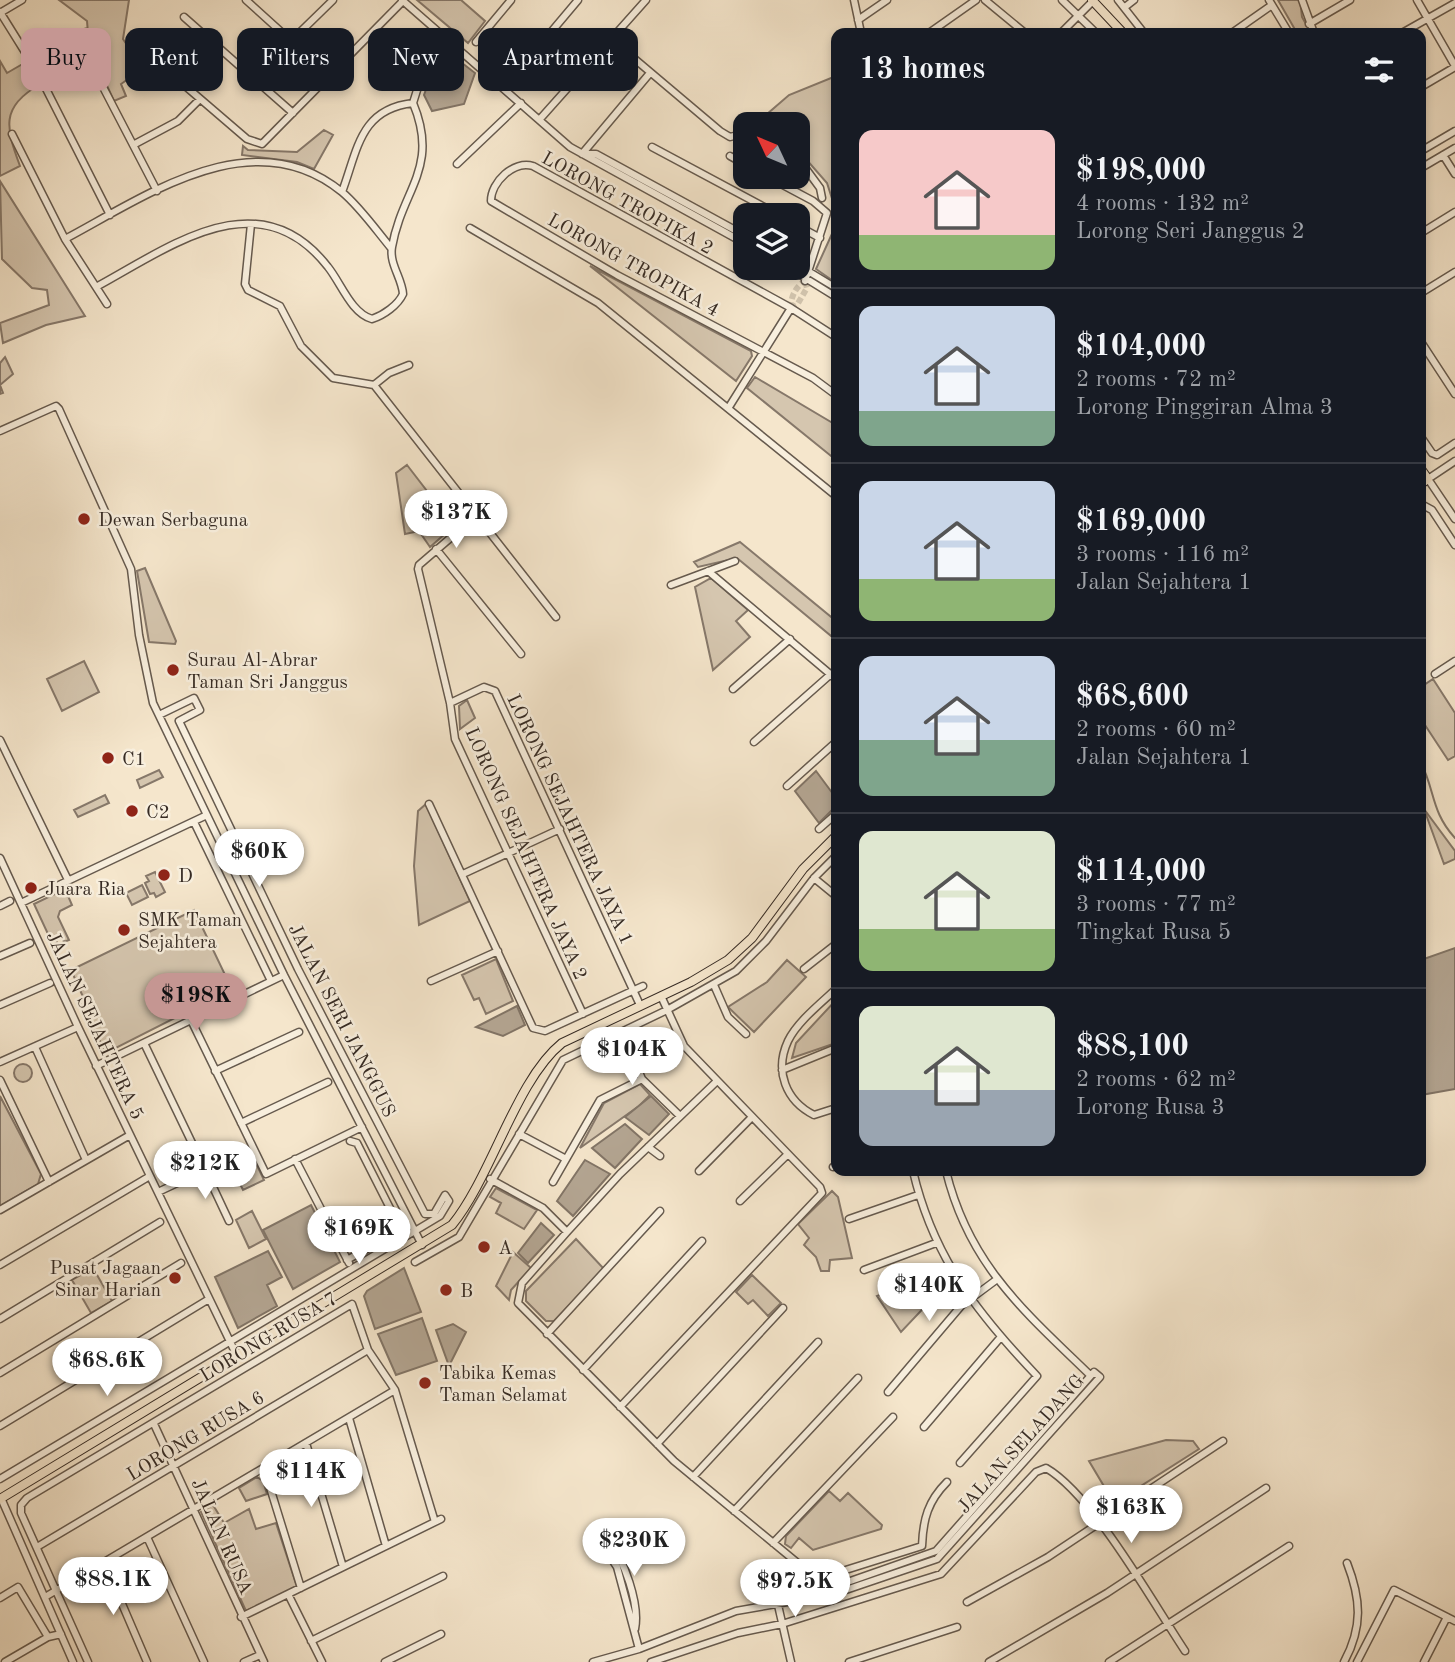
<!DOCTYPE html>
<html lang="en">
<head>
<meta charset="utf-8">
<style>
  :root { --surface:#171b24; --page:#20242c; --text:#f1f3f6; --muted:#9ea1a6; --line:#363941; --accent:#c59692 }
  body { margin:0; font-family:"Old Standard TT",serif; background:var(--page); color:var(--text); height:100vh; display:flex; flex-direction:column; font-size:26px; white-space:nowrap }
  * { box-sizing:border-box; margin:0 }
  p { font-size:23px; color:var(--muted) }
  .icon { flex:none; width:38px; height:38px; fill:none; stroke:currentColor; stroke-width:2; stroke-linecap:round; stroke-linejoin:round }
  .map { position:relative; flex:1; overflow:hidden }
  .drawer { position:absolute; left:831px; top:28px; width:595px; height:1148px; display:flex; flex-direction:column; background:var(--surface); border-radius:14px; box-shadow:0 4px 10px #0003 }
  .drawer>* { flex:none }
  .top-card { position:absolute; left:21px; top:28px; width:665px; height:63px; display:flex; gap:14px }
  .needle { width:46px; rotate:314deg }
  .tools { position:absolute; left:733px; top:112px; display:grid; gap:14px }
  .tools a { display:grid; place-items:center; width:77px; height:77px; border-radius:14px; background:var(--surface); box-shadow:0 4px 10px #0003; font-size:35px }
  .price { position:absolute; translate:-50% -60px; padding:0 16px; border-radius:24px; background:#fff; color:#222; font-size:23px; line-height:46px; filter:drop-shadow(0 2px 4px #0008) }
  .price::after { content:''; position:absolute; left:50%; top:42px; width:21px; height:16px; margin-left:-10px; background:inherit; clip-path:polygon(0 0,100% 0,50% 100%) }
  .price.current { background:var(--accent); color:#111 }
  ul { padding:0; list-style:none }
  li { display:flex; align-items:center; gap:21px; height:175px; padding:0 28px }
  li+li { border-top:2px solid var(--line) }
  li span { display:grid; place-items:center; flex:none; width:196px; height:140px; border-radius:14px; color:#555 }
  li>.icon { margin-inline-start:auto }
  span .icon { width:84px; height:84px; fill:#fffc; stroke-width:1 }
  li b { font-size:30px }
  h2 { display:flex; justify-content:space-between; align-items:center; height:84px; padding:0 28px; font-size:30px }
  .chip { padding:0 24px; border-radius:14px; background:var(--surface); box-shadow:0 4px 10px #0003; font-size:24px; line-height:63px }
  .chip.current { background:var(--accent); color:#111 }
  .map>svg:first-child { display:block }
  .green { fill:#d5c6af; stroke:#86786a; stroke-width:2 }
  .water { fill:#b4a693; stroke:#827567; stroke-width:2 }
  .lines { fill:none; stroke-linecap:round; stroke-linejoin:round }
  .stream { stroke:#827567; stroke-width:2 }
  .minor-tunnel { stroke:#cfc1aa; stroke-width:6; stroke-dasharray:6 3; stroke-linecap:butt }
  .minor-casing { stroke:#665a4e; stroke-width:9 }
  .major-casing { stroke:#362b24; stroke-width:10 }
  .minor { stroke:#f8efde; stroke-width:6 }
  .major { stroke:#f5e6cc; stroke-width:8 }
  .poi-dot { fill:#8f2418; stroke:#f8efde; stroke-width:2.5 }
  .labels { text-anchor:middle; stroke-width:5; stroke-linejoin:round; paint-order:stroke }
  .street-label { font-size:19px; fill:#362b24; stroke:#f8efde }
  .poi-label { font-size:19px; fill:#362b24; stroke:#f8efde; text-anchor:start }
</style>
</head>
<body>
<div class="map">
<svg width="1455" height="1662" viewBox="0 0 1455 1662">
  <rect width="100%" height="100%" fill="#f5e6cc"/>
  <filter id="stains"><feTurbulence type="fractalNoise" baseFrequency=".00286" numOctaves="4"/><feColorMatrix values="0 0 0 0 .2 0 0 0 0 .09 0 0 0 0 .02 0 0 0 .5 -.17"/></filter>
  <radialGradient id="worn" r=".72"><stop offset=".6" stop-color="#630" stop-opacity="0"/><stop offset="1" stop-color="#630" stop-opacity=".3"/></radialGradient>
  <path class="green" d="M 59,0 L 129,0 L 123,39 L 140,64 L 138,79 L 131,77 L 121,84 L 126,96 L 114,101 L 89,46 L 87,21 Z
    M 417,0 L 461,0 L 485,21 L 468,43 Z
    M 1278,0 L 1300,0 L 1302,17 L 1311,33 L 1297,33 Z
    M 0,61 L 7,73 L 26,62 L 39,85 C 0,107 6,128 20,166 L 0,176 Z
    M 836,76 L 836,211 L 827,183 L 798,150 L 798,124 L 763,124 L 759,121 L 789,95 Z
    M 324,130 L 333,135 L 314,169 L 297,162 L 242,155 L 243,146 L 248,150 L 297,152 Z
    M 0,181 L 85,316 L 46,325 L 3,343 L 0,323 L 49,305 L 47,290 L 32,288 L 2,259 Z
    M 836,225 L 836,283 L 816,269 Z
    M 590,266 L 751,351 L 752,356 L 736,381 Z
    M 5,357 L 13,374 L 0,385 L 3,393 L 0,394 L 0,363 Z
    M 755,377 L 836,425 L 836,460 L 747,388 Z
    M 407,465 L 454,526 L 430,547 L 419,531 L 405,534 L 396,473 Z
    M 740,542 L 836,621 L 836,640 L 737,558 L 698,567 L 694,562 Z
    M 145,568 L 176,641 L 175,644 L 149,642 L 137,571 Z
    M 711,578 L 748,610 L 736,621 L 750,637 L 713,670 L 695,587 Z
    M 84,661 L 99,692 L 62,711 L 47,679 Z
    M 1433,679 L 1455,713 L 1455,756 L 1448,760 L 1421,719 L 1421,687 Z
    M 467,700 L 475,718 L 460,729 L 459,706 Z
    M 159,770 L 163,777 L 140,788 L 137,780 Z
    M 105,795 L 109,803 L 78,817 L 74,810 Z
    M 426,804 L 470,901 L 419,925 L 414,866 L 418,811 Z
    M 1424,809 L 1455,851 L 1455,859 L 1444,864 Z
    M 155,872 L 165,892 L 156,897 L 154,893 L 150,894 L 145,883 L 149,881 L 146,876 Z
    M 142,885 L 148,897 L 132,905 L 126,893 Z
    M 65,889 L 72,905 L 60,911 L 58,917 L 69,940 L 64,942 L 61,936 L 55,938 L 58,945 L 54,947 L 34,904 Z
    M 194,910 L 228,981 L 212,989 L 216,997 L 106,1053 L 80,1002 L 84,999 L 71,970 Z
    M 496,959 L 513,1001 L 486,1014 L 479,998 L 474,1000 L 462,975 Z
    M 787,960 L 806,977 L 754,1032 L 728,1007 L 767,982 Z
    M 836,1000 L 836,1043 L 792,1058 L 796,1043 Z
    M14 1073a9 9 0 1 1 18 0a9 9 0 1 1-18 0Z
    M 640,1084 L 650,1095 L 639,1106 L 580,1148 L 604,1103 Z
    M 0,1096 L 41,1174 L 38,1184 L 0,1206 Z
    M 250,1151 L 264,1180 L 243,1190 L 229,1161 Z
    M 496,1188 L 537,1210 L 524,1229 L 496,1213 L 501,1203 L 490,1197 Z
    M 832,1191 L 838,1197 L 852,1258 L 830,1260 L 829,1271 L 821,1271 L 816,1257 L 804,1245 L 809,1238 L 798,1224 Z
    M 252,1211 L 266,1239 L 249,1248 L 236,1220 Z
    M 576,1239 L 604,1269 L 554,1321 L 546,1321 L 526,1301 L 526,1291 Z
    M 513,1252 L 531,1268 L 511,1290 L 509,1300 L 496,1286 Z
    M 93,1268 L 112,1301 L 91,1313 L 72,1280 Z
    M 948,1271 L 951,1279 L 901,1332 L 877,1296 Z
    M 752,1275 L 781,1303 L 768,1316 L 753,1300 L 748,1304 L 736,1292 Z
    M 1166,1440 L 1193,1441 L 1199,1449 L 1114,1503 L 1089,1461 Z
    M 257,1477 L 263,1481 L 267,1494 L 246,1501 L 239,1488 Z
    M 829,1491 L 840,1501 L 848,1493 L 882,1525 L 881,1529 L 813,1550 L 799,1538 L 791,1548 L 785,1544 L 786,1536 Z
    M 213,1505 L 224,1523 L 249,1509 L 256,1529 L 276,1523 L 297,1587 L 246,1611 L 201,1512 Z"/>
  <path class="water" d="M 453,56 L 475,73 L 464,104 L 432,111 L 424,95 C 430,77 436,64 453,56 Z
    M 816,771 L 836,798 L 836,806 L 819,823 L 795,791 Z
    M 1455,948 L 1455,1089 L 1421,1095 L 1421,960 Z
    M 517,1006 L 525,1025 L 503,1036 L 476,1027 Z
    M 651,1096 L 669,1114 L 649,1135 L 625,1117 Z
    M 625,1124 L 642,1139 L 615,1168 L 592,1148 Z
    M 585,1160 L 610,1174 L 573,1216 L 557,1201 Z
    M 311,1205 L 340,1262 L 293,1289 L 263,1230 Z
    M 541,1223 L 554,1235 L 528,1263 L 518,1253 Z
    M 268,1251 L 282,1277 L 267,1285 L 277,1306 L 238,1328 L 215,1277 Z
    M 404,1268 L 421,1312 L 375,1329 L 364,1296 L 367,1291 Z
    M 422,1318 L 437,1361 L 396,1375 L 378,1334 Z
    M 453,1324 L 466,1332 L 449,1366 L 436,1330 Z"/>
  <g class="lines">
    <path class="stream" d="M 1421,763 C 1435,790 1431,812 1455,838"/>
    <path class="minor-tunnel" d="M 791,308 L 797,305 L 807,288 L 805,281
      M 791,308 C 790,298 796,286 805,281"/>
    <defs>
      <path id="minor" d="M 246,0 L 330,76
        M 402,0 L 570,147 L 746,244
        M 854,0 L 861,33
        M 985,0 L 1025,33
        M 1062,0 L 1096,33
        M 1118,0 L 1144,33
        M 1269,0 L 1289,33
        M 1302,0 L 1314,33
        M 1417,0 L 1455,66
        M 1125,7 L 1134,0
        M 0,12 L 38,73 L 110,215
        M 0,13 L 22,0
        M 184,17 L 293,113
        M 858,20 L 887,0
        M 1309,24 L 1350,0
        M 929,33 L 976,0
        M 1061,33 L 1093,1
        M 1232,33 L 1272,5
        M 1402,33 L 1455,3
        M 77,37 L 157,191
        M 611,39 L 720,131 L 730,137 L 746,133
        M 291,41 L 333,0
        M 476,42 L 511,0
        M 141,48 L 247,139 L 262,144 L 403,1
        M 31,62 L 86,32
        M 1421,87 L 1455,67
        M 504,88 L 578,0
        M 540,119 L 646,0
        M 12,134 L 65,239 L 107,304
        M 133,145 L 178,121 L 199,100
        M 652,147 L 779,215
        M 1421,151 L 1455,131
        M 582,154 L 650,73
        M 584,154 L 596,154 L 746,236
        M 1443,155 L 1455,174
        M 730,156 L 746,165
        M 798,158 L 820,188 L 822,198
        M 457,164 L 521,103
        M 1421,168 L 1455,148
        M 768,177 L 813,201 L 827,213 L 805,281
        M 342,192 C 358,149 360,109 413,103
        M 251,224 L 245,284 L 248,290 L 280,306 L 301,346 L 333,378 L 374,385 L 389,373 L 409,365
        M 798,226 L 820,238
        M 470,228 L 598,303 L 836,496
        M 1421,233 L 1455,212
        M 65,239 C 146,196 253,119 342,192 C 360,207 376,230 391,248
        M 798,265 L 836,288
        M 789,268 L 836,297
        M 96,287 C 170,247 259,178 328,267 C 341,283 351,313 372,319 C 384,315 398,305 403,294 C 402,278 389,264 392,247 C 402,189 440,168 413,103 L 423,71 L 452,43
        M 1421,293 L 1455,272
        M 836,337 L 791,308 L 533,166 C 514,160 491,182 491,201 L 617,275 L 813,378 L 836,395
        M 1421,342 L 1455,394
        M 374,385 L 556,617
        M 729,407 L 791,308
        M 0,431 L 56,406 L 59,409 L 131,569 L 139,635 L 153,703 L 284,975 L 422,1245
        M 1421,437 L 1432,453 L 1437,455 L 1455,443
        M 1455,461 L 1428,479 L 1455,519
        M 1421,504 L 1432,510 L 1455,545
        M 476,516 L 419,565 L 418,569 L 450,703 L 455,739 L 583,1014
        M 436,549 L 521,654
        M 708,571 L 836,679
        M 671,585 L 735,561
        M 1435,674 L 1455,661
        M 733,689 L 790,639
        M 450,703 L 484,687 L 495,691 L 640,1005
        M 0,740 L 68,880
        M 754,742 L 831,674
        M 787,786 L 836,742
        M 429,804 L 533,1028 L 545,1031 L 643,986
        M 194,822 L 271,981
        M 819,829 L 836,814
        M 0,858 L 78,1027 L 237,1356
        M 463,874 L 560,829
        M 814,878 L 836,896
        M 21,903 L 207,815
        M 0,906 L 10,901
        M 0,956 L 30,943
        M 804,969 L 836,944
        M 431,981 L 498,951
        M 714,985 L 728,1017 L 746,1034
        M 836,989 C 821,1003 797,1022 788,1041 C 774,1071 786,1101 814,1115 L 836,1108
        M 0,1005 L 50,983
        M 191,1020 L 266,1174 L 362,1127
        M 622,1032 L 642,1079 L 680,1116
        M 144,1043 L 205,1170 L 158,1192
        M 35,1047 L 86,1160
        M 0,1062 L 78,1027
        M 96,1066 L 284,975
        M 782,1070 L 836,1048
        M 215,1071 L 299,1032
        M 0,1080 L 49,1182
        M 717,1081 L 620,1174 L 567,1232 L 522,1283 L 518,1303 L 674,1461 L 817,1579 L 824,1595
        M 241,1123 L 328,1082
        M 519,1134 L 566,1159
        M 648,1147 L 660,1156
        M 295,1159 L 349,1263
        M 833,1167 L 836,1166
        M 205,1170 L 229,1221
        M 699,1171 L 752,1117
        M 913,1171 C 933,1257 977,1313 1037,1376 L 960,1463
        M 946,1171 C 969,1265 1024,1311 1090,1375
        M 490,1179 L 543,1208 L 567,1232
        M 553,1182 L 600,1100 L 642,1079
        M 740,1201 L 788,1154
        M 0,1210 L 130,1135
        M 849,1219 L 918,1195
        M 347,1260 L 393,1234 L 398,1224 L 357,1143 L 350,1141
        M 415,1262 L 459,1237 L 563,1060 L 667,1010 L 736,971 L 766,941 L 814,878 L 836,856
        M 0,1265 L 150,1176
        M 864,1270 L 936,1243
        M 0,1319 L 160,1222
        M 547,1334 L 660,1211
        M 583,1370 L 702,1241
        M 0,1373 L 181,1263
        M 888,1392 L 961,1306 L 996,1280
        M 620,1407 L 822,1193 L 820,1187 L 684,1046 L 661,996
        M 349,1418 L 386,1546
        M 154,1424 L 264,1662
        M 0,1426 L 209,1299
        M 924,1427 L 1000,1338
        M 306,1443 L 343,1567
        M 657,1444 L 783,1308
        M 264,1468 L 301,1588
        M 693,1477 L 818,1342
        M 0,1479 L 440,1216 L 449,1201 L 445,1195 L 434,1214 L 425,1214 L 298,969 L 179,721 L 200,710 L 194,698 L 159,715
        M 1,1498 L 73,1662
        M 734,1511 L 858,1378
        M598.5 1540a4.5 4.5 0 1 1 9 0a4.5 4.5 0 1 1-9 0Z
        M 147,1537 L 204,1662
        M 608,1540 C 624,1559 640,1604 635,1629
        M 773,1543 L 893,1417
        M 602,1544 L 617,1567 L 639,1649
        M 37,1547 L 368,1350
        M 104,1562 L 147,1662
        M 817,1579 L 922,1546 C 923,1519 928,1501 947,1482
        M 288,1594 L 322,1662
        M 45,1597 L 395,1390
        M 0,1598 L 18,1587 L 48,1637
        M 967,1602 L 1048,1557 L 1223,1441
        M 778,1605 L 791,1662
        M 241,1617 L 441,1519
        M 311,1641 L 443,1576
        M 5,1662 L 48,1637 L 61,1634
        M 88,1662 L 21,1513 L 21,1505 L 27,1498 L 352,1304 L 368,1350 L 395,1390 L 435,1522
        M 244,1662 L 260,1655
        M 385,1662 L 441,1634
        M 593,1662 L 639,1649 L 736,1611 L 834,1594 L 937,1559 L 1100,1377 L 1094,1372 L 936,1551 L 839,1585 L 830,1593
        M 651,1662 L 738,1633 L 782,1624 L 941,1574 L 1036,1472 L 1046,1468 C 1093,1495 1153,1603 1185,1651
        M 849,1662 L 957,1627
        M 989,1662 L 1107,1593 L 1266,1488
        M 1109,1662 L 1289,1546
        M 1344,1662 C 1363,1627 1361,1599 1347,1563
        M 1357,1662 L 1394,1590 L 1455,1621
        M 1424,1662 L 1447,1617"/>
      <path id="major" d="M 1092,0 L 1123,33
        M 1421,469 L 1428,479 L 1421,484
        M 0,1499 L 452,1225 C 492,1176 516,1080 562,1043 L 691,982 L 728,960 L 752,938 L 803,869 L 836,836"/>
    </defs>
    <use href="#minor" class="minor-casing"/>
    <use href="#major" class="major-casing"/>
    <use href="#minor" class="minor"/>
    <use href="#major" class="major"/>
  </g>
  <g class="poi-dot">
    <circle cx="84" cy="519" r="7"/>
    <circle cx="173" cy="670" r="7"/>
    <circle cx="108" cy="758" r="7"/>
    <circle cx="132" cy="811" r="7"/>
    <circle cx="164" cy="875" r="7"/>
    <circle cx="31" cy="888" r="7"/>
    <circle cx="124" cy="930" r="7"/>
    <circle cx="484" cy="1247" r="7"/>
    <circle cx="175" cy="1278" r="7"/>
    <circle cx="446" cy="1290" r="7"/>
    <circle cx="425" cy="1383" r="7"/>
  </g>
  <g class="labels">
    <g class="street-label">
      <text transform="translate(628 202) rotate(29)" y="7">LORONG TROPIKA 2</text>
      <text transform="translate(634 264) rotate(29)" y="7">LORONG TROPIKA 4</text>
      <text transform="translate(571 819) rotate(65)" y="7">LORONG SEJAHTERA JAYA 1</text>
      <text transform="translate(527 853) rotate(66)" y="7">LORONG SEJAHTERA JAYA 2</text>
      <text transform="translate(343 1020) rotate(63)" y="7">JALAN SERI JANGGUS</text>
      <text transform="translate(96 1025) rotate(65)" y="7">JALAN SEJAHTERA 5</text>
      <text transform="translate(268 1336) rotate(-31)" y="7">LORONG RUSA 7</text>
      <text transform="translate(195 1435) rotate(-31)" y="7">LORONG RUSA 6</text>
      <text transform="translate(1020 1443) rotate(-48)" y="7">JALAN SELADANG</text>
      <text transform="translate(223 1536) rotate(66)" y="7">JALAN RUSA</text>
    </g>
    <g class="poi-label">
      <text x="98" y="526">Dewan Serbaguna</text>
      <text x="187" y="666">Surau Al-Abrar<tspan x="187" dy="22">Taman Sri Janggus</tspan></text>
      <text x="122" y="765">C1</text>
      <text x="146" y="818">C2</text>
      <text x="178" y="882">D</text>
      <text x="45" y="895">Juara Ria</text>
      <text x="138" y="926">SMK Taman<tspan x="138" dy="22">Sejahtera</tspan></text>
      <text x="498" y="1254">A</text>
      <text x="161" y="1274" text-anchor="end">Pusat Jagaan<tspan x="161" dy="22">Sinar Harian</tspan></text>
      <text x="460" y="1297">B</text>
      <text x="439" y="1379">Tabika Kemas<tspan x="439" dy="22">Taman Selamat</tspan></text>
    </g>
  </g>
  <rect width="100%" height="100%" filter="url(#stains)"/>
  <rect width="100%" height="100%" fill="url(#worn)"/>
</svg>
<div class="tools">
<a><svg class="needle" viewBox="-14 -14 28 28"><path d="M0-13l5 13h-10z" fill="#e53935"/><path d="M0 13l5-13h-10z" fill="#9ea1a6"/></svg></a>
<a><svg class="icon" aria-label="layers" viewBox="0 0 24 24"><path d="M12 4l9 5-9 5-9-5zM3 14l9 5 9-5"/></svg></a>
</div>
<b class="price" style="left:456px;top:550px">$137K</b>
<b class="price" style="left:259px;top:889px">$60K</b>
<b class="price current" style="left:196px;top:1033px">$198K</b>
<b class="price" style="left:632px;top:1087px">$104K</b>
<b class="price" style="left:205px;top:1201px">$212K</b>
<b class="price" style="left:359px;top:1266px">$169K</b>
<b class="price" style="left:929px;top:1323px">$140K</b>
<b class="price" style="left:107px;top:1398px">$68.6K</b>
<b class="price" style="left:311px;top:1509px">$114K</b>
<b class="price" style="left:1131px;top:1545px">$163K</b>
<b class="price" style="left:634px;top:1578px">$230K</b>
<b class="price" style="left:113px;top:1617px">$88.1K</b>
<b class="price" style="left:795px;top:1619px">$97.5K</b>
<div class="top-card">
<a class="chip current">Buy</a>
<a class="chip">Rent</a>
<a class="chip">Filters</a>
<a class="chip">New</a>
<a class="chip">Apartment</a>
</div>
<section class="drawer">
<h2>13 homes<svg class="icon" aria-label="filters" viewBox="0 0 24 24"><path d="M4 7h16M4 17h16"/><circle cx="9" cy="7" r="2"/><circle cx="15" cy="17" r="2"/></svg></h2>
<ul>
<li><span style="background:linear-gradient(#f6c9c9 75%,#8fb573 0)"><svg class="icon" aria-label="home" viewBox="0 0 24 24"><path d="M3 11l9-7 9 7M6 9v11h12V9"/></svg></span><div><b>$198,000</b><p>4 rooms · 132 m²</p><p>Lorong Seri Janggus 2</p></div></li>
<li><span style="background:linear-gradient(#c9d6e8 75%,#7fa58c 0)"><svg class="icon" aria-label="home" viewBox="0 0 24 24"><path d="M3 11l9-7 9 7M6 9v11h12V9"/></svg></span><div><b>$104,000</b><p>2 rooms · 72 m²</p><p>Lorong Pinggiran Alma 3</p></div></li>
<li><span style="background:linear-gradient(#c9d6e8 70%,#8fb573 0)"><svg class="icon" aria-label="home" viewBox="0 0 24 24"><path d="M3 11l9-7 9 7M6 9v11h12V9"/></svg></span><div><b>$169,000</b><p>3 rooms · 116 m²</p><p>Jalan Sejahtera 1</p></div></li>
<li><span style="background:linear-gradient(#c9d6e8 60%,#7fa58c 0)"><svg class="icon" aria-label="home" viewBox="0 0 24 24"><path d="M3 11l9-7 9 7M6 9v11h12V9"/></svg></span><div><b>$68,600</b><p>2 rooms · 60 m²</p><p>Jalan Sejahtera 1</p></div></li>
<li><span style="background:linear-gradient(#dfe7d0 70%,#8fb573 0)"><svg class="icon" aria-label="home" viewBox="0 0 24 24"><path d="M3 11l9-7 9 7M6 9v11h12V9"/></svg></span><div><b>$114,000</b><p>3 rooms · 77 m²</p><p>Tingkat Rusa 5</p></div></li>
<li><span style="background:linear-gradient(#dfe7d0 60%,#9aa5b1 0)"><svg class="icon" aria-label="home" viewBox="0 0 24 24"><path d="M3 11l9-7 9 7M6 9v11h12V9"/></svg></span><div><b>$88,100</b><p>2 rooms · 62 m²</p><p>Lorong Rusa 3</p></div></li>
</ul>
</section>
</div>
</body>
</html>
